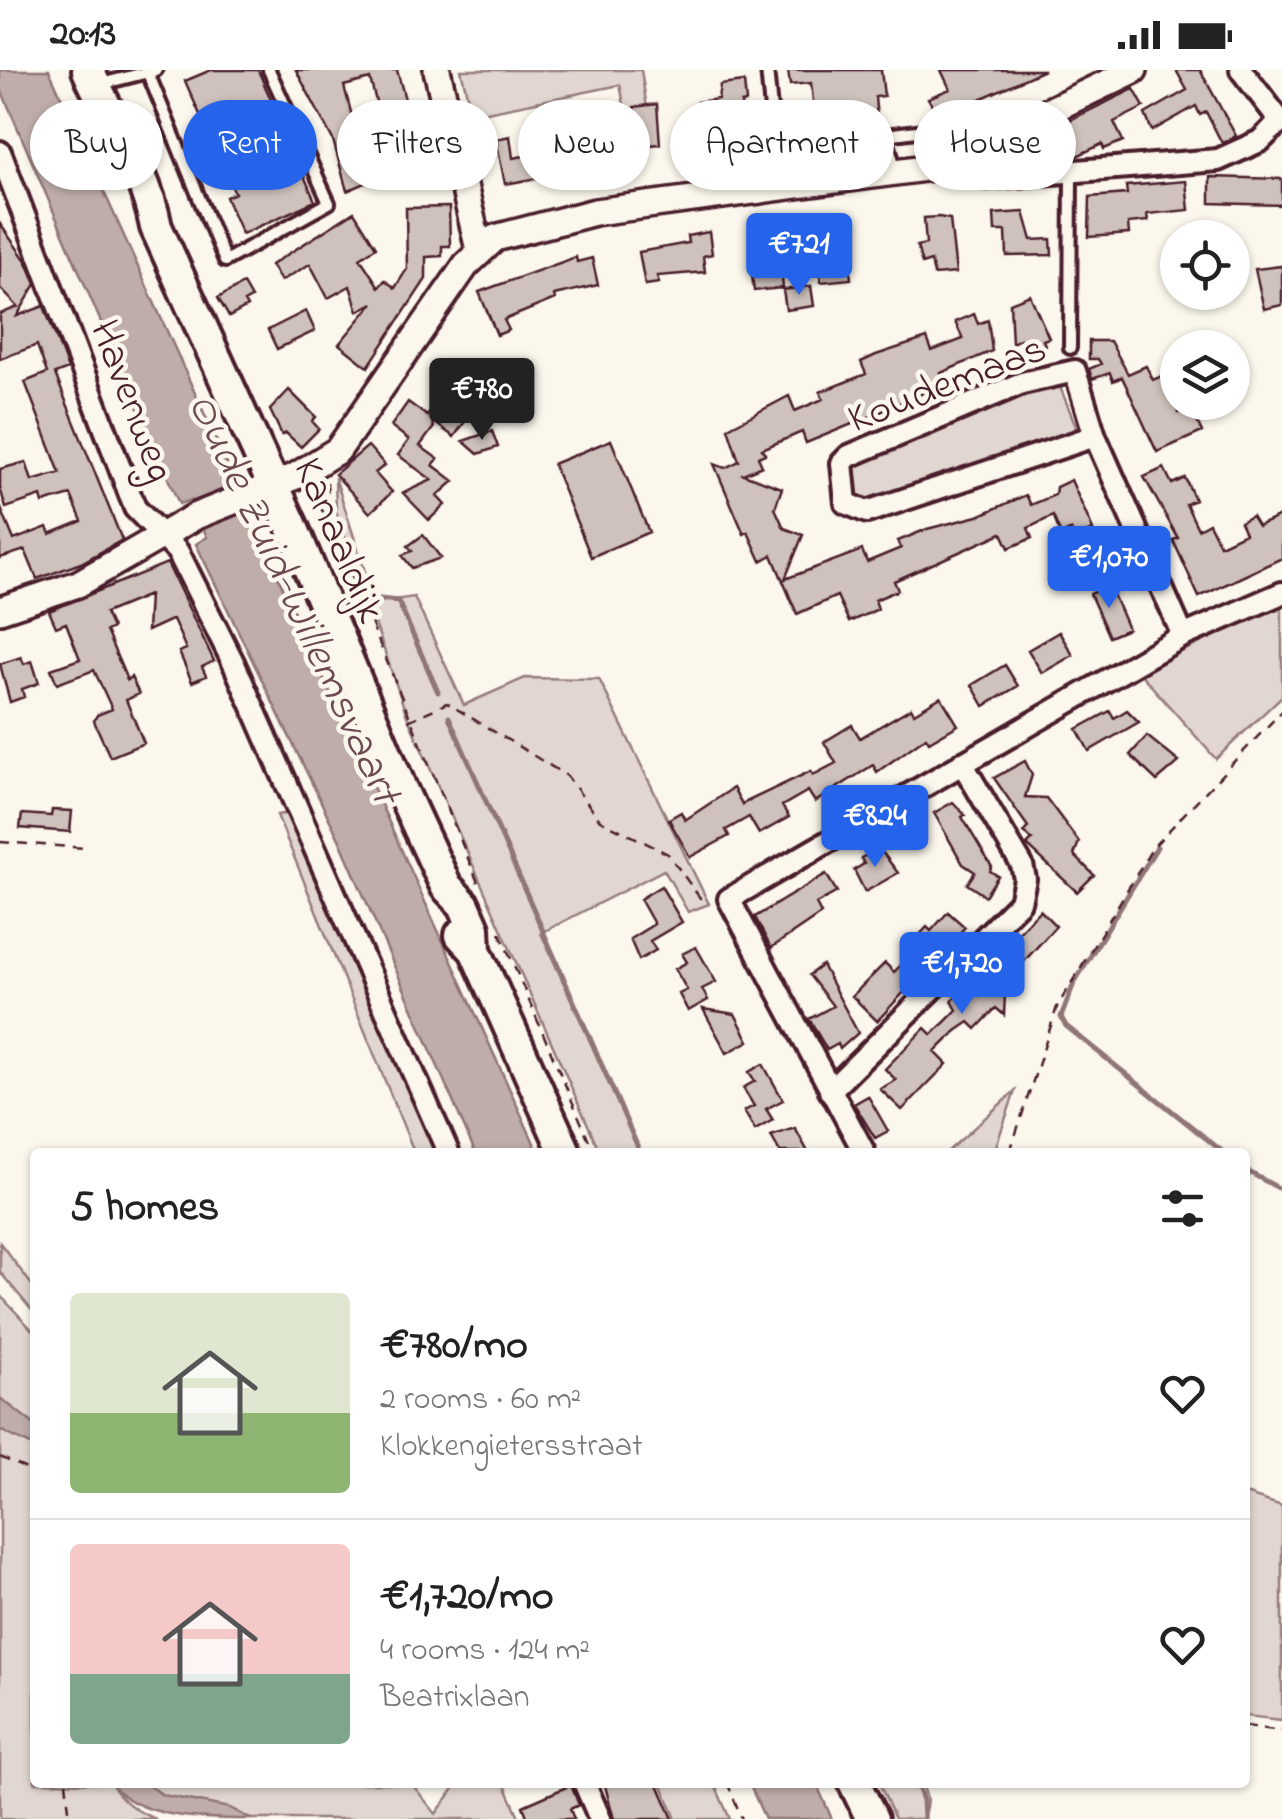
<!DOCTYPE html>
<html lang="en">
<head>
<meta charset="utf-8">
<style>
  :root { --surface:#fff; --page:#f2f2f2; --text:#222; --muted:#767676; --line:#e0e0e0; --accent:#2563eb }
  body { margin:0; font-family:"Indie Flower",sans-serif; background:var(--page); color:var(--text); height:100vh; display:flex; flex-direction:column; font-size:38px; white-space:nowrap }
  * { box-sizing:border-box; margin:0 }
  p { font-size:32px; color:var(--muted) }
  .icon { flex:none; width:55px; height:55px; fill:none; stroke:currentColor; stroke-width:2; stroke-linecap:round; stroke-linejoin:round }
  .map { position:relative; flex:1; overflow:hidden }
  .panel { position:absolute; left:30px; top:1078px; width:1220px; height:640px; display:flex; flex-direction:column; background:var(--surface); border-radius:10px; box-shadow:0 2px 8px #0004 }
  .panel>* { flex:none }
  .hud { position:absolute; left:30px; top:30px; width:1222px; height:90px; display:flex; gap:20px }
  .controls { position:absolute; left:1160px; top:150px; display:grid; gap:20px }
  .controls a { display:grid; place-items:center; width:90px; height:90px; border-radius:50%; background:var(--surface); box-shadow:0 2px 8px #0004; font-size:50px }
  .price { position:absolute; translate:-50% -85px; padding:0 22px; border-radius:10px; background:var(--accent); color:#fff; font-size:32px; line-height:65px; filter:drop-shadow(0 2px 5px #0008) }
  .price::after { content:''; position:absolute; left:50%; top:60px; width:30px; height:22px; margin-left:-15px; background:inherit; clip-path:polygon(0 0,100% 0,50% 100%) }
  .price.active { background:#222; color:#fff }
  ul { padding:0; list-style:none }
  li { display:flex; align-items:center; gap:30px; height:250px; padding:0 40px }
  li+li { border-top:2px solid var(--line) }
  li span { display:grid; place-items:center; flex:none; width:280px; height:200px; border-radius:10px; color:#555 }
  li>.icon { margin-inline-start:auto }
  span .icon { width:120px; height:120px; fill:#fffc; stroke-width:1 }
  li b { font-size:42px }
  h2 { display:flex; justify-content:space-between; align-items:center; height:120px; padding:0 40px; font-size:42px }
  .chip { padding:0 35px; border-radius:45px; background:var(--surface); box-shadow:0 2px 8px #0004; font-size:35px; line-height:90px }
  .chip.active { background:var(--accent); color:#fff }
  .status { display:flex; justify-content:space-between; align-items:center; height:70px; padding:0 50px; background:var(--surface); direction:ltr }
  .status svg { height:28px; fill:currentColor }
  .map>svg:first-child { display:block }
  .green { fill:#e2d7d0; stroke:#967b7e; stroke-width:2.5 }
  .water { fill:#bfadaa; stroke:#907477; stroke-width:2.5 }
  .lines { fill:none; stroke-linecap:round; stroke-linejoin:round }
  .stream { stroke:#907477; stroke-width:5 }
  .building { fill:#cfc2bc; stroke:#4a1f2b; stroke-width:2.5 }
  .service-casing { stroke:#4a1f2b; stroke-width:18 }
  .minor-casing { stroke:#4a1f2b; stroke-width:28 }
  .tertiary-casing { stroke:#4a1f2b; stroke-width:32 }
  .secondary-casing { stroke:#4a1f2b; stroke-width:38 }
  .path { stroke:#4a1f2b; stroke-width:2.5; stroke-dasharray:10 8; stroke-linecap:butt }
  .service { stroke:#fbf7ec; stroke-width:10 }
  .minor { stroke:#fbf7ec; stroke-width:20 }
  .tertiary { stroke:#fbf7ec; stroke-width:25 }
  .secondary { stroke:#fbf7ec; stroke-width:30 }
  .labels { text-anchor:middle; stroke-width:9; stroke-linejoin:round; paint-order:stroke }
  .street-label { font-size:42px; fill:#4a1f2b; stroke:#fbf7ec }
  .water-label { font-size:45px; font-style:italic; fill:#6d4a51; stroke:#fbf7ec }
</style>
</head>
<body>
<div class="status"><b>20:13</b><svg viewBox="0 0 49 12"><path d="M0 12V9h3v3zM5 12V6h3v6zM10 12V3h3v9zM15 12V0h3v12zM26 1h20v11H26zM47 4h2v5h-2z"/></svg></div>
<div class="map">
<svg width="1282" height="1749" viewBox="0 0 1282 1749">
  <rect width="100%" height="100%" fill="#fbf7ec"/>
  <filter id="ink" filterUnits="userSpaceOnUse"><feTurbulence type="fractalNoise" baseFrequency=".01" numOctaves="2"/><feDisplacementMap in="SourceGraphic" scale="20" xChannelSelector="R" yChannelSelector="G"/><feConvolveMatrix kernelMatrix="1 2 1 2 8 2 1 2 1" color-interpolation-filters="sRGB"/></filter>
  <g filter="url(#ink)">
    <path class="green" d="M 461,0 L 641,0 L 647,38 L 626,44 L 620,15 L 472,45 Z
      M 1060,317 L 1076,356 L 1073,365 L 862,435 L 859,432 L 849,403 L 855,396 L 1032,319 Z
      M 335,407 L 372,524 L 380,532 L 414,527 L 464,635 L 525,608 L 599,609 L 709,834 L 688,842 L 664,800 L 541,863 L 640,1082 L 600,1082 L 407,646 L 336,441 Z
      M 1282,534 L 1282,626 L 1216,689 L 1139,602 Z
      M 296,742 L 445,1082 L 414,1082 L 277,745 Z
      M 1015,1021 L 994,1082 L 947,1082 Z
      M 0,1173 L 35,1219 L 35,1244 L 0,1202 Z
      M 0,1225 L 35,1263 L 35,1355 L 0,1328 Z
      M 0,1360 L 35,1377 L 35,1712 L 111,1713 C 121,1731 137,1742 156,1749 L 0,1749 Z
      M 1245,1424 L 1282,1436 L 1282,1650 L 1245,1646 Z
      M 145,1713 L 411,1713 L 436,1744 L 458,1713 L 504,1713 L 520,1749 L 251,1749 L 163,1725 Z
      M 661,1713 L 714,1713 L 730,1749 L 676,1749 Z
      M 879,1713 L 922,1713 L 927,1729 L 925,1749 L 895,1749 Z"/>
    <path class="water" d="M 0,0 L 49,0 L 538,1082 L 475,1082 L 340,771 L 196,474 L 207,467 L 191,430 L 179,434 L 0,17 Z
      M 0,1328 L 35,1355 L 35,1377 L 0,1360 Z
      M 111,1713 L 145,1713 L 163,1725 L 230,1738 L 251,1749 C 203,1749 137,1749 111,1713 Z
      M 749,1713 L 816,1713 L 832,1749 L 765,1749 Z"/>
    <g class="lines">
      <path class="stream" d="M 380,529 L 398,531 L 438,622
        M 449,647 L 640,1082
        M 1157,777 L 1074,913 L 1061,947 L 1066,956 L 1223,1082
        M 1245,1100 L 1282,1120
        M 916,1712 L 923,1730 L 924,1749"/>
    </g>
    <path class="building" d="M 211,0 L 258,0 L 315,131 L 242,164 L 226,127 L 235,123 L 185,11 Z
      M 296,0 L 397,0 L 410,48 L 382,54 L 370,9 L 344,16 L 360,76 L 367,74 L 370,87 L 408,77 L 411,90 L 424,83 L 431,107 L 416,112 L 407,95 L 347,121 L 333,70 Z
      M 788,0 L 881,0 L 884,26 L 875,27 L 877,48 L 815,48 L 811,13 L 790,15 Z
      M 941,0 L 1044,0 L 960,38 L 962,52 L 946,59 L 928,28 L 950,19 Z
      M 1176,0 L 1200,0 L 1236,66 L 1222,73 L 1206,42 L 1200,45 L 1196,36 L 1152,61 L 1145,44 L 1187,20 Z
      M 744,12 L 746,32 L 741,33 L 742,46 L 736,47 L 737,55 L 710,58 L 709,52 L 700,53 L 697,32 L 718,29 L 720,15 Z
      M 1134,19 L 1144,37 L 1114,52 L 1123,71 L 1104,79 L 1102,74 L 1075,87 L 1067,84 L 1021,90 L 1015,77 Z
      M 657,34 L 660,74 L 638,76 L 634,37 Z
      M 510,66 L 513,88 L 584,75 L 589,99 L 505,114 L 496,69 Z
      M 1210,107 L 1282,109 L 1282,135 L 1210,133 Z
      M 1186,111 L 1189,140 L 1147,144 L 1148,151 L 1128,153 L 1129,164 L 1089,167 L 1090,127 L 1127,124 L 1126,116 Z
      M 449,137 L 450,176 L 442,176 L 442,186 L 426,187 L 426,209 L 368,297 L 339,274 L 373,233 L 358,241 L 350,216 L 328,228 L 310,194 L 281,211 L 271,195 L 354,142 L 376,177 L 360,188 L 379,217 L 385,210 L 395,218 L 407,199 L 406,138 Z
      M 1024,142 L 1032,170 L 1051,169 L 1052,185 L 1007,186 L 1006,161 L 995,161 L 994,144 Z
      M 939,147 L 950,149 L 956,203 L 934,205 L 931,191 L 922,194 L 917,176 L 926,174 L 924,148 Z
      M 0,154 L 27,192 L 36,214 L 17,246 L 44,236 L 68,299 L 55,304 L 122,470 L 81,493 L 37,509 L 25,480 L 0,488 L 0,436 L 14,470 L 47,457 L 50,464 L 82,451 L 71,425 L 43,433 L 41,426 L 6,438 L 0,418 L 0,399 L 26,392 L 32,411 L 60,403 L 25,312 L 47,303 L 37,275 L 0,289 L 0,244 L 18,237 L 0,218 Z
      M 709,162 L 712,184 L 703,186 L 705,202 L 657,206 L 659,213 L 645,215 L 639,182 L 688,173 L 687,166 Z
      M 848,184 L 851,209 L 821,212 L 818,187 Z
      M 576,187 L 577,192 L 592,188 L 598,215 L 554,225 L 555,229 L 504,250 L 509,260 L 497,265 L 479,222 Z
      M 780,187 L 783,218 L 754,221 L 750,191 Z
      M 1282,196 L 1282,235 L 1264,239 L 1255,199 Z
      M 243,214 L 251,228 L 244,232 L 247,237 L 229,247 L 218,228 Z
      M 811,216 L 814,236 L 786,240 L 783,220 Z
      M 1030,225 L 1049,268 L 1043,270 L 1045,275 L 1026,283 L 1020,269 L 1012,273 L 1010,233 Z
      M 306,241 L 315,261 L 277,279 L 268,260 Z
      M 974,244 L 978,254 L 988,250 L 992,281 L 941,303 L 945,313 L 874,345 L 806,373 L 802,362 L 762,379 L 765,384 L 758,387 L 762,396 L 743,404 L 782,418 L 775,438 L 784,458 L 803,465 L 785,509 L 862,480 L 867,492 L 901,478 L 898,471 L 927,459 L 978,446 L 1026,425 L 1031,435 L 1055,425 L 1056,417 L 1071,410 L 1093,460 L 1074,467 L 1071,460 L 1061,465 L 1053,446 L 1028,458 L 1032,468 L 1009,478 L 1002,463 L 894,511 L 898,520 L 875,530 L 878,539 L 849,552 L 837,526 L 797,544 L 772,485 L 761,491 L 748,462 L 744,464 L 714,394 L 725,398 L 739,391 L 728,358 L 789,326 L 795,341 L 823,329 L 820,322 L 866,304 L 861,292 L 876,285 L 927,268 L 932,281 L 963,269 L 955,252 Z
      M 1089,271 L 1110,271 L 1128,304 L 1146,296 L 1153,310 L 1178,299 L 1178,343 L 1191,338 L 1202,362 L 1157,382 L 1122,307 L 1113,311 L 1110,303 L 1092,309 L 1089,299 L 1101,294 L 1098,289 L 1089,289 Z
      M 289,320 L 316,347 L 312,351 L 319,359 L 301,377 L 286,363 L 282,365 L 270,340 Z
      M 439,330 L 466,350 L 454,367 L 431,350 L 434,357 L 420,376 L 438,389 L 433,395 L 454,411 L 437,426 L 445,435 L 429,450 L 403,423 L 432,410 L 398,385 L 409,370 L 391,356 L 408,332 L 427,346 Z
      M 492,361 L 498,377 L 478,384 L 463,371 Z
      M 611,370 L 649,462 L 591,487 L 553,394 Z
      M 368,376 L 385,395 L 375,403 L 392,422 L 370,443 L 335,404 Z
      M 1164,398 L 1172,414 L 1185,408 L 1195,430 L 1186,434 L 1198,459 L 1209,453 L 1220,475 L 1245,463 L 1240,452 L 1252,446 L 1258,456 L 1282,445 L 1282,488 L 1199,527 L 1173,470 L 1178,468 L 1144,407 Z
      M 423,465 L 441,488 L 412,498 L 402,485 L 412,481 L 408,476 Z
      M 167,493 L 214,591 L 202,597 L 206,606 L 192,612 L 179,582 L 186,579 L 173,549 L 147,561 L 149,525 L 105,543 L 112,558 L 106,561 L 127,610 L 131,607 L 139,624 L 126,630 L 144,673 L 110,687 L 94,651 L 97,645 L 112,639 L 94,600 L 57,614 L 51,599 L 80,589 L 66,553 L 56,557 L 49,541 Z
      M 1109,515 L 1128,559 L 1109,567 L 1090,524 Z
      M 1059,562 L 1073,585 L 1042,603 L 1028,580 Z
      M 21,587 L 24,594 L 32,591 L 39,613 L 22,619 L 24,627 L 10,632 L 0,594 Z
      M 1005,595 L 1018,616 L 984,636 L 972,615 Z
      M 941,627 L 958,655 L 929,672 L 926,667 L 877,702 L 873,695 L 815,732 L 808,721 L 782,736 L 789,747 L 759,764 L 749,747 L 726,760 L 729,766 L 690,787 L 673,757 L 669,749 L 681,742 L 685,750 L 733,718 L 742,734 L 811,701 L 813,705 L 836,693 L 824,672 L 852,655 L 860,668 L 911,638 L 914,643 Z
      M 1127,640 L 1139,652 L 1089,681 L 1077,659 L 1110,641 L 1114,648 Z
      M 1147,666 L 1179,692 L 1157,711 L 1130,685 Z
      M 1025,691 L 1032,705 L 1025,727 L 1046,728 L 1079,772 L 1074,785 L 1094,805 L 1077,822 L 1027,775 L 1032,770 L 1024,762 L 1028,757 L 994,708 Z
      M 953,732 L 965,745 L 962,747 L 992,797 L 990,801 L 998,806 L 985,826 L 967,814 L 975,802 L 963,794 L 934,743 Z
      M 52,740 L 72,741 L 70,762 L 20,758 L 22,744 L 51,746 Z
      M 879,778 L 898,803 L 865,822 L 854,800 L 864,794 L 861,788 Z
      M 826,804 L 837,822 L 816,834 L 821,844 L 771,878 L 755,847 Z
      M 661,816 L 682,852 L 650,871 L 656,880 L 639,890 L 630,869 L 654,854 L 640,829 Z
      M 1040,840 L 1056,856 L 999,919 L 1005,924 L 1004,945 L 996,938 L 976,959 L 969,952 L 956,961 L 935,982 L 947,994 L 902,1040 L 880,1019 L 896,1010 L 885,999 L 925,958 L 932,965 L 957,940 L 952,931 L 987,894 L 994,900 L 1019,876 L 1012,869 Z
      M 948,842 L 965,857 L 877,951 L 852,926 L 885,893 L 894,902 L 920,875 L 915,870 L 927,857 L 931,861 Z
      M 696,877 L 716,912 L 702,919 L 708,930 L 688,941 L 679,924 L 687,920 L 675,899 L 687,892 L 682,884 Z
      M 822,895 L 858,963 L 840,979 L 838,974 L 827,980 L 809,949 L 833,936 L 809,905 Z
      M 703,939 L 735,944 L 749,971 L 727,983 Z
      M 763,994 L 783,1030 L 766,1039 L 773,1050 L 755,1060 L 744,1041 L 754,1036 L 743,1018 L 755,1011 L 749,1002 Z
      M 868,1026 L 888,1061 L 875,1068 L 854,1034 Z
      M 795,1058 L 808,1082 L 780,1082 L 771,1066 Z
      M 604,1712 L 657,1712 L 673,1749 L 614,1749 Z
      M 571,1715 L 579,1735 L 570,1739 L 574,1749 L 528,1749 L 523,1736 Z"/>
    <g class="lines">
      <defs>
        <path id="service" d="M 767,0 L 773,59 L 797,64
          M 148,3 L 225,191 L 329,133 L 269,0
          M 101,14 L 156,0
          M 886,65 L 932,59
          M 801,116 L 797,64 L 869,55 L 886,65 L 896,102
          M 1070,278 L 1071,102"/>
        <path id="minor" d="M 1241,0 L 1282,53
          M 0,82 L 135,438 L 178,482 L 234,594 L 448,1082
          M 987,108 L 1218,90 L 1260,71 L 1281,50
          M 1095,366 L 1075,301 L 1022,313 L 849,386 L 842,393 L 846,433 L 867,442 L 1095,366 L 1183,566
          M 830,1021 L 1020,832 L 1025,809 L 1022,795 L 962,693
          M 864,1082 L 729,829 L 1183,566 L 1282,523
          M 584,1712 L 600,1749"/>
        <path id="tertiary" d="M 437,0 L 479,180
          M 0,540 L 78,514 L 196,446 L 296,406 L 338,380 L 466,195 L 495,168 L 595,142 L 933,97 L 1134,0"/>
        <path id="secondary" d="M 88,0 C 111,53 145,99 156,157 L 291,454 L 401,719 L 446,816 L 464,835 L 474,858 L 475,880
          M 461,865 L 475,880 L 565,1082
          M 854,1712 L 872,1749"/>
      </defs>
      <use href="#service" class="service-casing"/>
      <use href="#minor" class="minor-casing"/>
      <use href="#tertiary" class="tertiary-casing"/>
      <use href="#secondary" class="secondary-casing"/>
      <path class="path" d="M 327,412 L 329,449
        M 311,423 L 329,451 L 479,815
        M 408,651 L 447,633 L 567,706 L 600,750 L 668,784 L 700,828 L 708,828
        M 0,772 L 87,778
        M 500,863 L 594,1082
        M 1010,1082 L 1057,937 L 1153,777 L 1282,641
        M 0,1387 L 35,1403
        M 1245,1656 L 1282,1661
        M 66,1712 L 70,1749
        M 727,1712 L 742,1749"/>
      <use href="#service" class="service"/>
      <use href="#minor" class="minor"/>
      <use href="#tertiary" class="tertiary"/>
      <use href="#secondary" class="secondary"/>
    </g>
  </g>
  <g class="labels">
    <g class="street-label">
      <text transform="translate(946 311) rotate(-21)" y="15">Koudemaas</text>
      <text transform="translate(135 330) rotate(69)" y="15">Havenweg</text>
      <text transform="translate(342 469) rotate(67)" y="15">Kanaaldijk</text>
    </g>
    <g class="water-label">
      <text transform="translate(297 527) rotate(65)" y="16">Oude Zuid-Willemsvaart</text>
    </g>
  </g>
</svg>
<div class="controls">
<a><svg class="icon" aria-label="locate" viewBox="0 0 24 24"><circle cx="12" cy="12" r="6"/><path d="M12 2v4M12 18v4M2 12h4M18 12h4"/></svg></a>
<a><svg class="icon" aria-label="layers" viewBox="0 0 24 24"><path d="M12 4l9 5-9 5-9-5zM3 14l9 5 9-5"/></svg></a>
</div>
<b class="price" style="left:799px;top:228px">€721</b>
<b class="price active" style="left:482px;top:373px">€780</b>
<b class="price" style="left:1109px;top:541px">€1,070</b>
<b class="price" style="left:875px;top:800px">€824</b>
<b class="price" style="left:962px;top:947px">€1,720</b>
<div class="hud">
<a class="chip">Buy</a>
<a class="chip active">Rent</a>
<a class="chip">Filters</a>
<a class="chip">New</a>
<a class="chip">Apartment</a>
<a class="chip">House</a>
</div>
<section class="panel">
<h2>5 homes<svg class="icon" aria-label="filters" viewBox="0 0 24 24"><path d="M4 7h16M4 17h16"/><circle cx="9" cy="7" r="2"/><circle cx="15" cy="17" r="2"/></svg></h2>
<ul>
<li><span style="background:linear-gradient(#dfe7d0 60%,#8fb573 0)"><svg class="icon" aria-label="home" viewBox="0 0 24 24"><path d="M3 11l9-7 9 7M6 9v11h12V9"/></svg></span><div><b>€780/mo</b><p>2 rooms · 60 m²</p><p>Klokkengietersstraat</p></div><svg class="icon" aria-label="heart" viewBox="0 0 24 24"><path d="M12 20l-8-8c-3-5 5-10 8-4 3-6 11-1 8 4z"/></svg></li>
<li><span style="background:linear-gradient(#f6c9c9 65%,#7fa58c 0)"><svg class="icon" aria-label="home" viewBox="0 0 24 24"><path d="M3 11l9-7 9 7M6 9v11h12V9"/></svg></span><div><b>€1,720/mo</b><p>4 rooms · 124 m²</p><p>Beatrixlaan</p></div><svg class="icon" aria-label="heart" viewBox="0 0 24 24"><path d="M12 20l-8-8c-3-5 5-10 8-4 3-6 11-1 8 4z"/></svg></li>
</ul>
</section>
</div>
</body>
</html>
